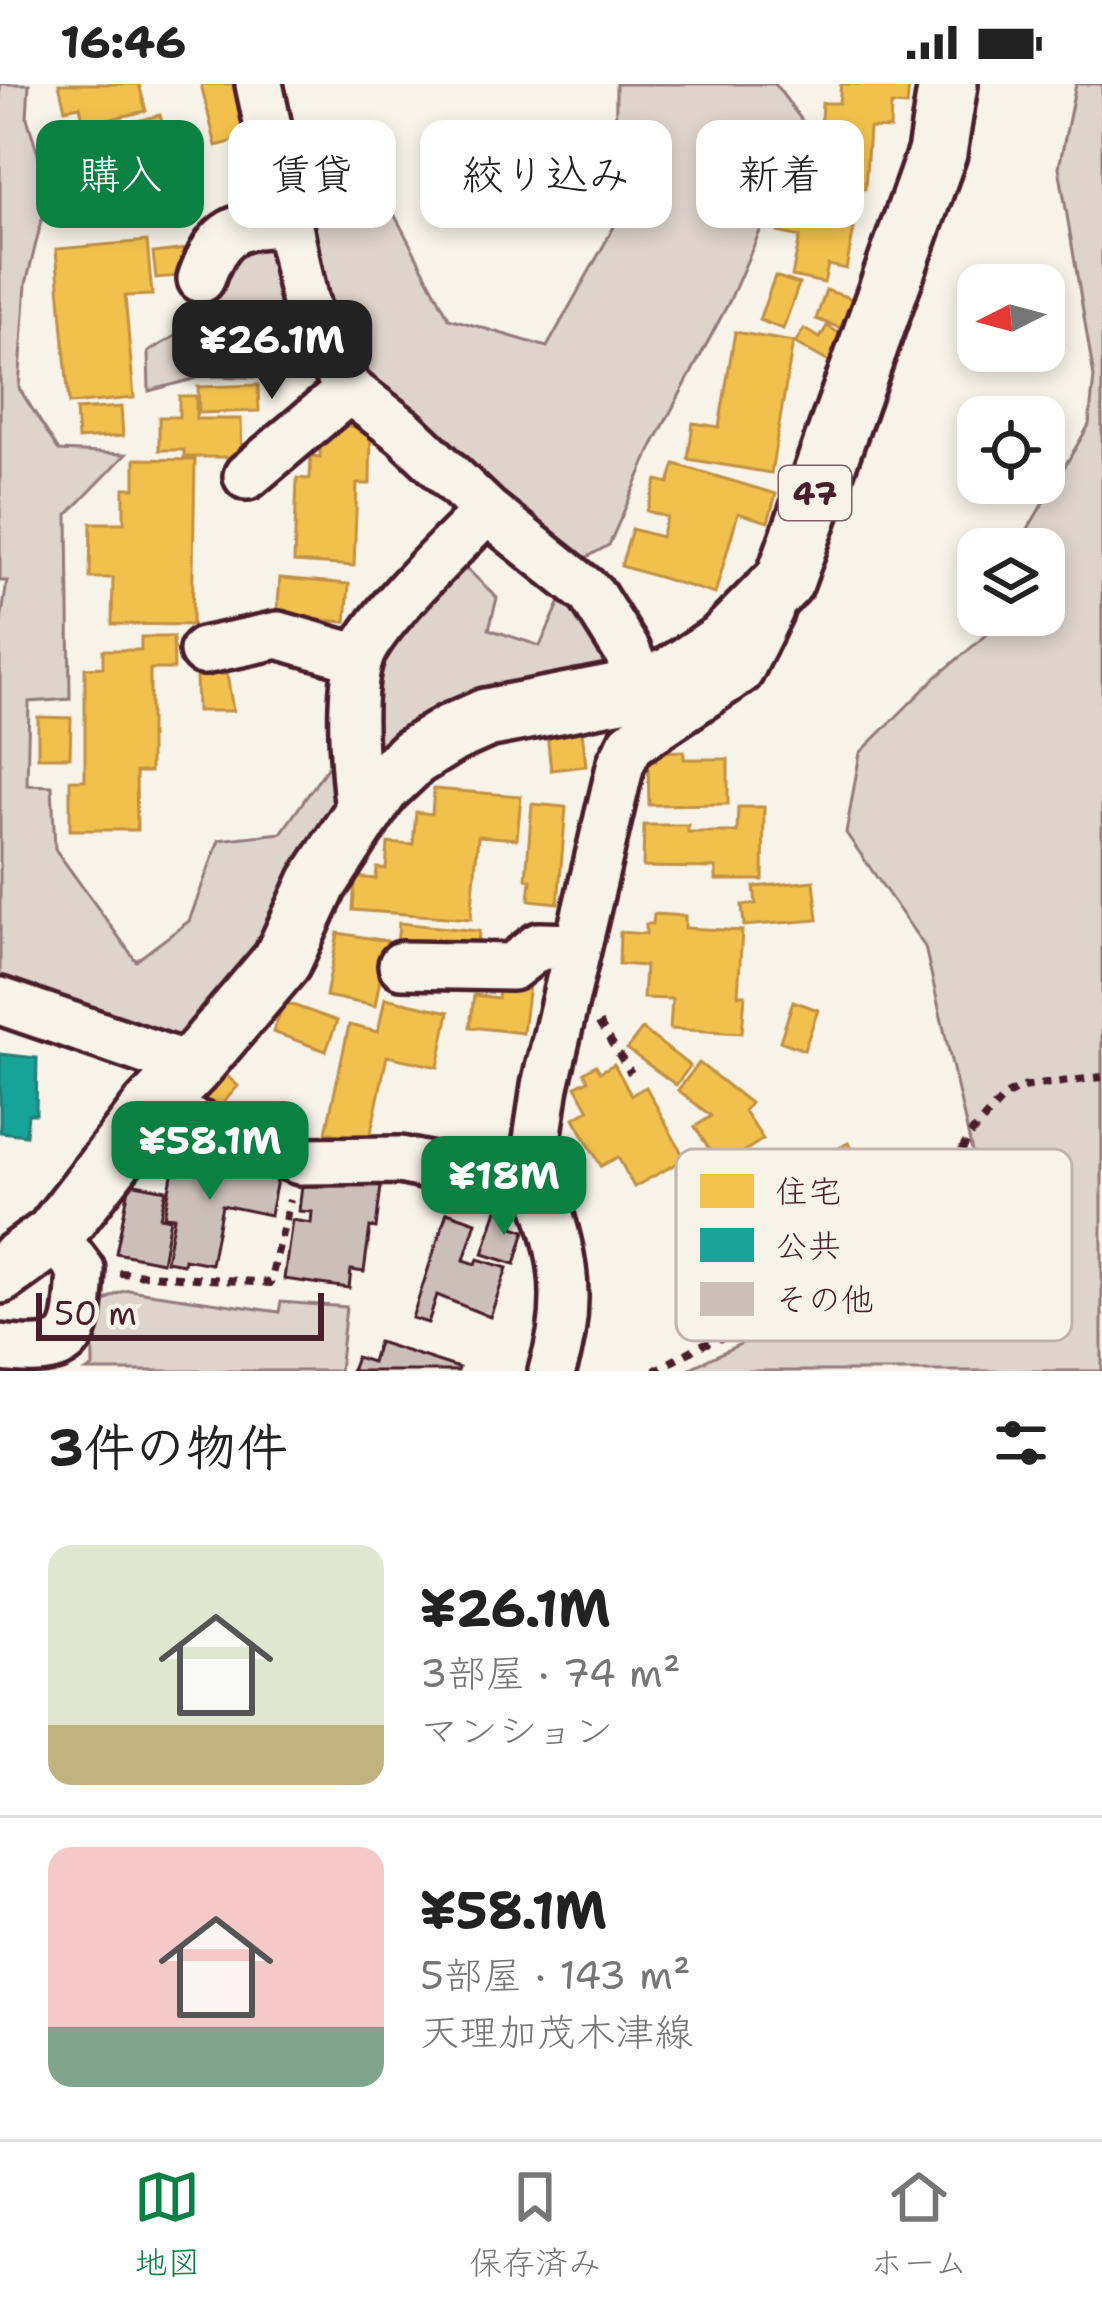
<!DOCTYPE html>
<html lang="ja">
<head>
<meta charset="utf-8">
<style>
  :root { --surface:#fff; --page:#f6f6f6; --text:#222; --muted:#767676; --line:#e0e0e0; --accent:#0b8043 }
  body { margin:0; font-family:"Shantell Sans","Klee One",sans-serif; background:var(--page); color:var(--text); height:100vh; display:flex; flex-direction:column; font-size:45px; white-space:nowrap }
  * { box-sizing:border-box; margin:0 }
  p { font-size:39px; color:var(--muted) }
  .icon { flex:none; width:66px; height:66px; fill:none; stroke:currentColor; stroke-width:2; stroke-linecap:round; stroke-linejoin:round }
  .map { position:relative; height:1287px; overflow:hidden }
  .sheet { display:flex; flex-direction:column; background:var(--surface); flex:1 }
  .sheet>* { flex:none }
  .top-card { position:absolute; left:36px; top:36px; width:1032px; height:108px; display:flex; gap:24px }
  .needle { width:78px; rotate:264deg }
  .controls { position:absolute; left:957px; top:180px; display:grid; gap:24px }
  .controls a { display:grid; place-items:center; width:108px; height:108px; border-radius:24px; background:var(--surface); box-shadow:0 6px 18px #0003; font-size:60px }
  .scale { position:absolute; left:36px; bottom:30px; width:288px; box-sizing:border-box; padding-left:12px; border:6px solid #4a1f2b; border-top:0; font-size:33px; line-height:42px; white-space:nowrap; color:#4a1f2b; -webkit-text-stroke:9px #f7f3e8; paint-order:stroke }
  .price { position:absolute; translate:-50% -102px; padding:0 27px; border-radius:24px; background:var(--accent); color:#fff; font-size:39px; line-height:78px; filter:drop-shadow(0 3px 6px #0008) }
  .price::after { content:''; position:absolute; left:50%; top:72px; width:36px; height:27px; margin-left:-18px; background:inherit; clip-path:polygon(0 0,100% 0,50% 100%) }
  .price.selected { background:#222; color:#fff }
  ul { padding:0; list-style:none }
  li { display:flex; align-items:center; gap:36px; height:300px; padding:0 48px }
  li+li { border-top:3px solid var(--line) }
  li span { display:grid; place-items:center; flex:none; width:336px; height:240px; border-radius:24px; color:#555 }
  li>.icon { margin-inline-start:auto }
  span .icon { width:144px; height:144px; fill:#fffc; stroke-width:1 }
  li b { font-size:51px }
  h2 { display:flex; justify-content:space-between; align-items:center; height:144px; padding:0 48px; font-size:51px }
  .chip { padding:0 42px; border-radius:24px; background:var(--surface); box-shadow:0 6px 18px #0003; font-size:42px; line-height:108px }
  .chip.selected { background:var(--accent); color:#fff }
  .status { display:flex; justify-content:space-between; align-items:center; height:84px; padding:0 60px; background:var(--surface); direction:ltr }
  .status svg { height:33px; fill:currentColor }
  .tab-bar { display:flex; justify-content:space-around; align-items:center; height:168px; border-top:3px solid var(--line); background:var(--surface); font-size:33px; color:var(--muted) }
  .tab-bar a { display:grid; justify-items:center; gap:6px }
  .tab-bar .selected { color:var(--accent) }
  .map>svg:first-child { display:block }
  .green { fill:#ded4cc; stroke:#947a7c; stroke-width:3 }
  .homes { fill:#f2c14e; stroke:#c09044; stroke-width:3 }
  .public { fill:#17a398; stroke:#267b77; stroke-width:3 }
  .building { fill:#ccbfb9; stroke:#4a1f2b; stroke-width:3 }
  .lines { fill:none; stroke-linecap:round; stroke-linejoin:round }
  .minor-casing { stroke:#4a1f2b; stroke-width:54 }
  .major-casing { stroke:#4a1f2b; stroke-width:66 }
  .path { stroke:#4a1f2b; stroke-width:8; stroke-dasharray:9 9; stroke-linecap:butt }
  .minor { stroke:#f7f3e8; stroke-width:45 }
  .major { stroke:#f7f3e8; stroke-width:57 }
  .labels { text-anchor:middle; stroke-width:12; stroke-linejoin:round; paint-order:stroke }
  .shield { fill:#f7f3e8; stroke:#7e5f64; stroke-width:3 }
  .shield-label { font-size:33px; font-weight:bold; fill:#4a1f2b }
  .key { fill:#f7f3e8; stroke:#c3b3af; stroke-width:3 }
  .key-label { font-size:33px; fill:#4a1f2b }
</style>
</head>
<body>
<div class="status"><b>16:46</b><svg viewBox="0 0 49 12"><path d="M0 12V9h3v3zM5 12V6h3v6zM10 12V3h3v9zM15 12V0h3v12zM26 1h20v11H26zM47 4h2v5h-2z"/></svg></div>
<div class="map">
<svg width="1102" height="1287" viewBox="0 0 1102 1287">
  <rect width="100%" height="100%" fill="#f7f3e8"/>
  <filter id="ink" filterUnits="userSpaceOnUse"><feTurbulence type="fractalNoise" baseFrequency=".00833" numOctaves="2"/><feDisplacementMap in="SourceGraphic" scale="24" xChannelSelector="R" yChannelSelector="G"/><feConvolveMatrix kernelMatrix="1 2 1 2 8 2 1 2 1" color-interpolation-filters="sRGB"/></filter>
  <g filter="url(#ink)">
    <path class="green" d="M 0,0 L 29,0 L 27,34 L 49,106 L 26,200 L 19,304 L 59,367 L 126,370 L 68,430 L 70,615 L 29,618 L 27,701 L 52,702 L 55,765 L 136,877 L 189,837 L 219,756 L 281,749 L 346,657 L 349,716 L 265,866 L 193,961 L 0,903 L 0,545 L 7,497 L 0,497 Z
      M 616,0 L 775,0 L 806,42 L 729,218 L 653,361 L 609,461 L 573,481 L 355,300 L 296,137 L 343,89 L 372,88 L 449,234 L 547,263 L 615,141 Z
      M 1076,0 L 1102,0 L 1102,1287 L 684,1287 L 869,1198 L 918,1169 L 972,1068 L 925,863 L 846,749 L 860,669 L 936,593 L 990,548 L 994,531 L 1044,531 L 1044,465 L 1016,465 L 1089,341 L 1094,293 L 1059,83 Z
      M 281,150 L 330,295 L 204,292 L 149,307 L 148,268 L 175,252 L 212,189 L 239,160 Z
      M 454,472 L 497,514 L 489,545 L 540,562 L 568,500 L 620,571 L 607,589 L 372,684 L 364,601 Z
      M 129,1206 L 279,1228 L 281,1218 L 346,1223 L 339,1287 L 87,1287 L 93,1283 C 93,1249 87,1215 129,1206 Z"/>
    <path class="homes" d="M 59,0 L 139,0 L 146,27 L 84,41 L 80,22 L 65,25 Z
      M 201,0 L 238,0 L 251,53 L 216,62 Z
      M 841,0 L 909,0 L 907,22 L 891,21 L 890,45 L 869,44 L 865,105 L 817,103 L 822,19 L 839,19 Z
      M 160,31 L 171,73 L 69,100 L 58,57 Z
      M 781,130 L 854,145 L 846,185 L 828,181 L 824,199 L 792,192 L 800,153 L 778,148 Z
      M 147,157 L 152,211 L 125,212 L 134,314 L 69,320 L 56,165 Z
      M 187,165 L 189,180 L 179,181 L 180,192 L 156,194 L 153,169 Z
      M 775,192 L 799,200 L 783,245 L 759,236 Z
      M 826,206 L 859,217 L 849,247 L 816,235 Z
      M 827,242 L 844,252 L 829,278 L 795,259 L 804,245 L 820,254 Z
      M 735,248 L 793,258 L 771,389 L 688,375 L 693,339 L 719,343 Z
      M 258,301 L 259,327 L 199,329 L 198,303 Z
      M 179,312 L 196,312 L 196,335 L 241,335 L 242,373 L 184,373 L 184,366 L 159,366 L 159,333 L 179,333 Z
      M 121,323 L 123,352 L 78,355 L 76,326 Z
      M 321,341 L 371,343 L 370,400 L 357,400 L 354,482 L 294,478 L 297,394 L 310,395 L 311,372 L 320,373 Z
      M 135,375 L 195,376 L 192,541 L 112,540 L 113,494 L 90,494 L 91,439 L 124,439 L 124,404 L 135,404 Z
      M 675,380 L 776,410 L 768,438 L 738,429 L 715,510 L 621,482 L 632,445 L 661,453 L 667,433 L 647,427 L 657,396 L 669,399 Z
      M 280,494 L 349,500 L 346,538 L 277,532 Z
      M 141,553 L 173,553 L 174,585 L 150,585 L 150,688 L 136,688 L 137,746 L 70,746 L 70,696 L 85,696 L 85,584 L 103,583 L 103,566 L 141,566 Z
      M 227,590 L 233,627 L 197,627 L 196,591 Z
      M 38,633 L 71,634 L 70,673 L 38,673 Z
      M 582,647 L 586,682 L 551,686 L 547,650 Z
      M 684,667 L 684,675 L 728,675 L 728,720 L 649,721 L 648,677 L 656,677 L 656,668 Z
      M 434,705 L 521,712 L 517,755 L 478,752 L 471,835 L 353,826 L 355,793 L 376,795 L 377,784 L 386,785 L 388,759 L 413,761 L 416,728 L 432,730 Z
      M 532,720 L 566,723 L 558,819 L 529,816 L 531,796 L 526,795 Z
      M 738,723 L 764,723 L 763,796 L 716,796 L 716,784 L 643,783 L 644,741 L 688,741 L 688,748 L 737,748 Z
      M 814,797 L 818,836 L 744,842 L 742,821 L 756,820 L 754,803 Z
      M 654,830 L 685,832 L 685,844 L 742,847 L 738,911 L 745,911 L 742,949 L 670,945 L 672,915 L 643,914 L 645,882 L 619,880 L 620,848 L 646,850 L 646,840 L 653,840 Z
      M 399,839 L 479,847 L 477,871 L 397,863 Z
      M 338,849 L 387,857 L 375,922 L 326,912 Z
      M 500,897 L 529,900 L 523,949 L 470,943 L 474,911 L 498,914 Z
      M 385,914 L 449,928 L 438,983 L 387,972 L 369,1058 L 326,1048 L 349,941 L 378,948 Z
      M 793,917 L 818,926 L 804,966 L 780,957 Z
      M 284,918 L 337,937 L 326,967 L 273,948 Z
      M 642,945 L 690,982 L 676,1001 L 627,965 Z
      M 699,979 L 750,1019 L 744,1027 L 763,1055 L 721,1083 L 695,1043 L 711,1032 L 678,1006 Z
      M 614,980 L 631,1011 L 646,1003 L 685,1075 L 634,1103 L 618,1073 L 601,1082 L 574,1034 L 589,1026 L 576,1002 L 588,996 L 584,988 L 596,981 L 600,988 Z
      M 217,983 L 238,1002 L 212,1032 L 190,1014 Z
      M 848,1059 L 868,1095 L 810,1127 L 790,1091 Z"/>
    <path class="public" d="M 0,970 L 37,974 L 36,1030 L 28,1030 L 26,1051 L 0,1048 Z"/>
    <path class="building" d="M 534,97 L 537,137 L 500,140 L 497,100 Z
      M 176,1071 L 278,1091 L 270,1131 L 222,1121 L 211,1180 L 184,1175 L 183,1180 L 166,1177 L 174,1133 L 164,1132 Z
      M 303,1092 L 381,1102 L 376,1144 L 370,1143 L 364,1188 L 351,1186 L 349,1204 L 284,1195 L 292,1136 L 311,1139 L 312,1128 L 299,1127 Z
      M 130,1099 L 166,1106 L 160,1133 L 170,1135 L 162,1178 L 116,1169 Z
      M 497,1125 L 517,1132 L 513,1143 L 525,1147 L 515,1180 L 483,1170 Z
      M 447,1128 L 476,1138 L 464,1176 L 476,1180 L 478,1175 L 507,1184 L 490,1233 L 437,1211 L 428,1239 L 412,1234 Z
      M 378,1258 L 459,1284 L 458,1287 L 351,1287 L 356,1273 L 372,1278 Z"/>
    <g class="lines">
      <defs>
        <path id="minor" d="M 259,0 L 304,214 L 313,245 L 349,306 L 404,348 L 487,427 L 591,510 L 627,567 L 642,604
          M 201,195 C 219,144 236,142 287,138
          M 247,392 L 349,306
          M 203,567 L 278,551 L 359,574
          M 360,736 C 355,693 347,617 359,576 C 369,541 458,456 487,427
          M 402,881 L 512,883 L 539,862 L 576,863
          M 0,917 L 192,983
          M 152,1024 L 300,1077 L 400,1076 L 465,1090 L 533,1083 C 560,1156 577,1209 552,1287
          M 533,1083 L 545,1002 L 621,679 L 631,660 L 740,587 L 770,526
          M 0,1264 C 77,1273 77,1256 81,1186 L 54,1151"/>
        <path id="major" d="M 0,1190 L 54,1151 L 152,1024 L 192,983 L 282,877 L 318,799 L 380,704 L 413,673 L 450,650 L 486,634 L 642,604 L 672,592 L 724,558 L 785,496 L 937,69 L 948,0"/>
      </defs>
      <use href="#minor" class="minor-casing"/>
      <use href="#major" class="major-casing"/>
      <path class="path" d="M 599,939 L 631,989
        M 119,1189 L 270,1199 L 290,1116
        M 654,1287 L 704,1260 L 757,1241 L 908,1169 L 970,1051 L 1005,1012 L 1022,1003 L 1102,993"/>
      <use href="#minor" class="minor"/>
      <use href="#major" class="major"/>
    </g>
  </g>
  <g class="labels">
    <rect class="shield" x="779" y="382" width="72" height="54" rx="9"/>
    <g class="shield-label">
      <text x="815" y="421">47</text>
    </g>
  </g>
  <rect x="676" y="1065" width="396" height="192" rx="18" class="key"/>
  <rect x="700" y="1090" width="54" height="34" fill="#f2c14e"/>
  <rect x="700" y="1144" width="54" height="34" fill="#17a398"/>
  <rect x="700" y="1198" width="54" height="34" fill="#ccbfb9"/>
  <g class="key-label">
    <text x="775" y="1119">住宅</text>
    <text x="775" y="1173">公共</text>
    <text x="775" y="1227">その他</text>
  </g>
</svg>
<div class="controls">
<a><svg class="needle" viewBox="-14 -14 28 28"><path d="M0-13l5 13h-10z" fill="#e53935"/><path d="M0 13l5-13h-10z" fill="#767676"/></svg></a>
<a><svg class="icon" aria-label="locate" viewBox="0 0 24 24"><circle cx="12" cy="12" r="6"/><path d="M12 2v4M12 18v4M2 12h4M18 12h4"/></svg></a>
<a><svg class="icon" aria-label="layers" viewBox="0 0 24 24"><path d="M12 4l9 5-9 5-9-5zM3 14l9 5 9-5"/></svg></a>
</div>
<div class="scale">50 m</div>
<b class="price selected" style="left:272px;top:318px">¥26.1M</b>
<b class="price" style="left:210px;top:1119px">¥58.1M</b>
<b class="price" style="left:504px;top:1154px">¥18M</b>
<div class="top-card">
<a class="chip selected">購入</a>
<a class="chip">賃貸</a>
<a class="chip">絞り込み</a>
<a class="chip">新着</a>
</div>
</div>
<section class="sheet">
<h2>3件の物件<svg class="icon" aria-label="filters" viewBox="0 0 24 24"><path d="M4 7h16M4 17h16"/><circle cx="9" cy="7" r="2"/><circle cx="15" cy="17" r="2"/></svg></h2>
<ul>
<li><span style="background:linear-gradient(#dfe7d0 75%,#c2b280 0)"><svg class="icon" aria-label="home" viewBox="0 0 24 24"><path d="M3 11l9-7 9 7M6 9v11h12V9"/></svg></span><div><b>¥26.1M</b><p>3部屋 · 74 m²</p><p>マンション</p></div></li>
<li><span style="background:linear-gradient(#f6c9c9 75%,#7fa58c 0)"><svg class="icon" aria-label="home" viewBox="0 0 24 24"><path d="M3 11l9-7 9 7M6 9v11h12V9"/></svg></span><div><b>¥58.1M</b><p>5部屋 · 143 m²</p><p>天理加茂木津線</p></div></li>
</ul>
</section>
<nav class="tab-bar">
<a class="selected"><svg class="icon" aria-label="map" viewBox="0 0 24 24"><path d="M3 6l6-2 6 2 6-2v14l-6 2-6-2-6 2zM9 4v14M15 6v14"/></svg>地図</a>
<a><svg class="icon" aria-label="saved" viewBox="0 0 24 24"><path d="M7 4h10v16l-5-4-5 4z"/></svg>保存済み</a>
<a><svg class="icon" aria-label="home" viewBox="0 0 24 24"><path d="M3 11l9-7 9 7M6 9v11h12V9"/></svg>ホーム</a>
</nav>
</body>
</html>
